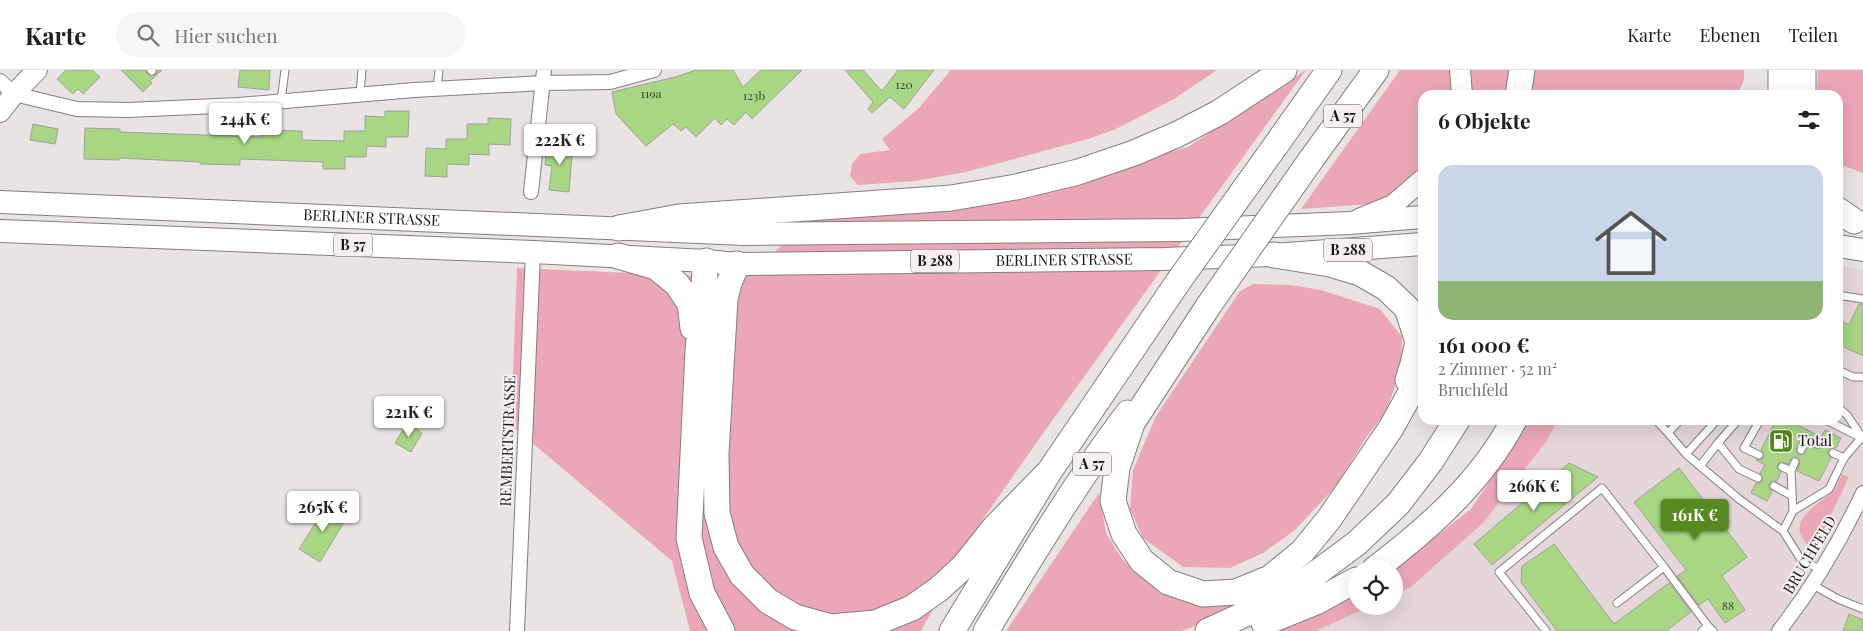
<!DOCTYPE html>
<html lang="de">
<head>
<meta charset="utf-8">
<style>
  :root { --surface:#fff; --page:#f6f6f6; --text:#202124; --muted:#757577; --line:#e0e0e0; --accent:#56891f }
  body { margin:0; font-family:"Playfair Display",serif; background:var(--page); color:var(--text); height:100vh; display:flex; flex-direction:column; font-size:19px; white-space:nowrap }
  * { box-sizing:border-box; margin:0 }
  p { font-size:16px; color:var(--muted) }
  .icon { flex:none; width:28px; height:28px; fill:none; stroke:currentColor; stroke-width:2; stroke-linecap:round; stroke-linejoin:round }
  .map { position:relative; flex:1; overflow:hidden }
  .sheet { position:absolute; left:1418px; top:20px; width:425px; height:335px; display:flex; flex-direction:column; background:var(--surface); border-radius:15px; box-shadow:0 5px 20px #0002 }
  .sheet>* { flex:none }
  .controls { position:absolute; left:1348px; top:490px; display:grid; gap:10px }
  .controls a { display:grid; place-items:center; width:55px; height:55px; border-radius:50%; background:var(--surface); box-shadow:0 5px 20px #0002; font-size:25px }
  .price { position:absolute; translate:-50% -42px; padding:0 11px; border-radius:5px; background:#fff; color:#222; font-size:16px; line-height:32px; filter:drop-shadow(0 1px 2px #0008) }
  .price::after { content:''; position:absolute; left:50%; top:30px; width:15px; height:11px; margin-left:-8px; background:inherit; clip-path:polygon(0 0,100% 0,50% 100%) }
  .price.active { background:var(--accent); color:#fff }
  ul { padding:0; list-style:none }
  li { display:grid; align-content:center; gap:10px; height:265px; padding:0 20px }
  li span { display:grid; place-items:center; height:155px; border-radius:15px; color:#555 }
  li>.icon { margin-inline-start:auto }
  span .icon { width:90px; height:90px; fill:#fffc; stroke-width:1 }
  li b { font-size:21px }
  h2 { display:flex; justify-content:space-between; align-items:center; height:60px; padding:0 20px; font-size:21px }
  header { display:flex; align-items:center; gap:30px; box-sizing:border-box; height:70px; padding:0 25px; background:var(--surface); border-bottom:1px solid var(--line) }
  header strong { font-size:24px }
  nav { display:flex; gap:28px; margin-inline-start:auto; font-size:18px }
  .search { width:350px; height:45px; background:var(--page); display:flex; align-items:center; gap:12px; box-sizing:border-box; padding:0 18px; border-radius:28px; color:var(--muted); font-size:19px }
  .map>svg:first-child { display:block }
  .built { fill:#e5d6d9 }
  .green { fill:#eba7b7 }
  .building { fill:#a8d682; stroke:#9fa29d; fill-rule:evenodd }
  .lines { fill:none; stroke-linecap:round; stroke-linejoin:round }
  .lane-casing { stroke:#847e7f; stroke-width:9 }
  .street-casing { stroke:#847e7f; stroke-width:16 }
  .secondary-casing { stroke:#847e7f; stroke-width:22 }
  .primary-casing { stroke:#847e7f; stroke-width:24 }
  .highway-casing { stroke:#847e7f; stroke-width:27 }
  .lane { stroke:#fff; stroke-width:7 }
  .street { stroke:#fff; stroke-width:14 }
  .secondary { stroke:#fff; stroke-width:20 }
  .primary { stroke:#fff; stroke-width:22 }
  .highway { stroke:#fff; stroke-width:25 }
  .highway-bridge-casing { stroke:#847e7f; stroke-width:27; stroke-linecap:butt }
  .highway-bridge { stroke:#fff; stroke-width:25 }
  .labels { text-anchor:middle; stroke-width:4; stroke-linejoin:round; paint-order:stroke }
  .number-label { font-size:12px; fill:#3c4632 }
  .shield { fill:#f7f0f2; stroke:#5b5759; stroke-width:1 }
  .shield-label { font-size:14px; font-weight:bold; fill:#181617 }
  .street-label { font-size:15px; fill:#181617; stroke:#f7f0f2 }
  .poi-label { font-size:15px; fill:#181617; stroke:#f7f0f2; text-anchor:start }
</style>
</head>
<body>
<header>
<strong>Karte</strong>
<div class="search"><svg class="icon" aria-label="search" viewBox="0 0 24 24"><circle cx="10" cy="10" r="6"/><path d="M15 15l6 6"/></svg>Hier suchen</div>
<nav><a>Karte</a><a>Ebenen</a><a>Teilen</a></nav>
</header>
<div class="map">
<svg width="1863" height="561" viewBox="0 0 1863 561">
  <rect width="100%" height="100%" fill="#eae3e4"/>
  <path class="built" d="M 1838,195 L 1863,200 L 1863,561 L 1316,561 L 1370,536 L 1394,536 L 1394,525 L 1411,517 L 1483,453 L 1546,372 L 1558,350 L 1838,350 Z"/>
  <path class="green" d="M 951,0 L 1217,0 L 1174,29 L 1116,59 L 1088,69 L 966,102 L 915,111 L 858,115 L 850,106 L 852,94 L 860,84 L 890,80 L 882,69 L 919,38 Z
    M 1306,0 L 1039,369 L 983,449 L 921,561 L 690,561 L 672,491 L 511,355 L 517,198 L 745,208 L 816,145 L 957,141 L 1188,77 Z
    M 1400,0 L 1744,0 L 1744,10 L 1737,25 L 1422,25 L 1422,124 L 1370,134 L 1301,139 Z
    M 1818,0 L 1863,0 L 1863,103 L 1844,96 L 1838,97 L 1838,25 L 1817,25 Z
    M 1253,214 L 1291,215 L 1321,220 L 1380,239 L 1402,267 L 1401,299 L 1386,342 L 1367,366 L 1336,416 L 1295,460 L 1263,483 L 1230,498 L 1183,497 L 1143,468 L 1130,439 L 1133,400 L 1156,346 L 1240,221 Z
    M 1530,350 L 1558,350 L 1546,372 L 1483,453 L 1411,517 L 1394,525 L 1394,499 L 1471,439 Z
    M 1842,404 L 1849,407 L 1814,480 C 1780,454 1814,438 1833,421 C 1837,417 1839,409 1842,404 Z
    M 1099,423 L 1106,463 L 1122,489 L 1144,509 L 1249,535 L 1182,561 L 1006,561 Z
    M 1356,524 L 1356,536 L 1370,536 L 1316,561 L 1270,561 Z"/>
  <path class="building" d="M 66,0 L 92,0 L 100,7 L 83,24 L 78,19 L 73,24 L 57,9 Z
    M 121,0 L 146,0 L 147,4 L 151,6 L 156,4 L 157,0 L 162,0 L 150,11 L 152,13 L 143,22 Z
    M 240,0 L 270,0 L 269,20 L 238,17 Z
    M 696,0 L 733,0 L 743,17 L 761,0 L 802,0 L 752,49 L 746,42 L 734,55 L 727,49 L 721,55 L 715,48 L 696,67 L 686,57 L 681,61 L 673,54 L 646,76 L 616,44 L 612,22 L 675,7 Z
    M 845,0 L 863,0 L 882,21 L 898,0 L 934,0 L 904,39 L 890,27 L 872,43 L 868,39 L 873,32 Z
    M 385,41 L 409,41 L 408,67 L 386,67 L 386,77 L 367,76 L 366,87 L 345,87 L 345,99 L 323,99 L 323,92 L 240,89 L 240,95 L 200,94 L 200,92 L 119,88 L 119,90 L 84,89 L 85,58 L 120,59 L 120,62 L 261,67 L 262,60 L 302,61 L 302,70 L 344,71 L 344,61 L 365,61 L 365,46 L 385,47 Z
    M 488,48 L 511,49 L 510,75 L 489,74 L 489,85 L 469,84 L 469,95 L 447,94 L 447,107 L 425,106 L 426,78 L 446,79 L 446,69 L 467,69 L 467,54 L 488,54 Z
    M 33,54 L 58,59 L 55,74 L 30,70 Z
    M 547,73 L 573,74 L 569,122 L 549,120 L 552,96 L 545,95 Z
    M 1859,234 L 1863,234 L 1863,286 L 1838,274 L 1838,249 L 1849,255 Z
    M 1776,350 L 1788,350 L 1821,367 L 1825,360 L 1841,368 L 1836,378 L 1832,378 L 1828,380 L 1828,384 L 1831,388 L 1819,411 L 1797,401 L 1800,392 L 1798,387 L 1792,387 L 1788,394 L 1782,392 L 1779,393 L 1777,398 L 1781,402 L 1777,411 L 1772,411 L 1769,414 L 1769,418 L 1772,421 L 1767,431 L 1751,423 L 1756,413 L 1761,413 L 1763,410 L 1760,403 L 1765,395 L 1756,390 L 1764,388 L 1764,384 L 1761,380 ZM 1803,364 L 1808,364 L 1820,369 L 1822,373 L 1822,377 L 1817,379 L 1809,376 L 1804,384 L 1798,385 L 1796,378 Z
    M 407,353 L 422,363 L 411,382 L 395,373 Z
    M 1569,393 L 1598,407 L 1492,495 L 1474,474 Z
    M 1679,398 L 1747,487 L 1722,506 L 1745,540 L 1725,553 L 1708,529 L 1699,535 L 1677,506 L 1686,500 L 1634,432 Z
    M 327,435 L 347,447 L 320,492 L 299,479 Z
    M 1554,474 L 1614,554 L 1669,513 L 1691,542 L 1666,561 L 1557,561 L 1521,512 L 1522,496 Z
    M 1849,544 L 1863,550 L 1863,561 L 1843,561 Z"/>
  <g class="lines">
    <defs>
      <path id="lane" d="M 151,0 L 152,1
        M 437,19 L 439,0
        M 360,24 L 362,0
        M 281,31 L 285,0
        M 1838,225 L 1863,229
        M 1838,300 L 1853,307 L 1863,307
        M 1656,350 L 1668,363
        M 1680,350 L 1668,363 L 1686,384 L 1717,350
        M 1738,350 L 1718,373 L 1739,399 L 1758,408
        M 1826,350 L 1860,367
        M 1718,373 L 1700,396 L 1739,429 L 1783,461
        M 1801,380 L 1806,369 L 1817,374
        M 1833,383 L 1844,388
        M 1686,384 L 1700,396
        M 1759,385 L 1744,378 L 1760,350
        M 1782,397 L 1791,401 L 1793,441 L 1783,461 L 1800,488 L 1822,501
        M 1791,401 L 1795,392
        M 1774,416 L 1792,426
        M 1793,441 L 1829,419 L 1844,388 L 1862,367 L 1847,345 L 1838,337
        M 1813,515 L 1838,529 L 1863,539
        M 1617,533 L 1664,497 L 1708,556
        M 1546,561 L 1499,502 L 1602,418 L 1664,497
        M 1702,561 L 1708,556 L 1713,561"/>
      <path id="street" d="M 0,11 L 14,24 L 77,39 L 128,40 L 239,35 L 414,20 L 543,13 L 610,12 L 654,0
        M 531,122 L 544,0
        M 517,561 L 533,182
        M 1779,561 C 1814,516 1839,474 1863,423"/>
      <path id="secondary" d="M 1460,0 L 1462,25
        M 0,42 L 14,24 L 37,0
        M 1359,149 L 1393,135 L 1422,110"/>
      <g id="primary">
        <path id="s1" d="M 0,132 L 745,164 L 1181,160 L 1350,153 L 1422,147"/>
        <path id="s2" d="M 0,161 L 533,182 L 706,191 L 737,194 L 1163,189 L 1274,185 L 1422,174"/>
        <path d="M 1838,176 L 1863,180"/>
      </g>
      <path id="highway" d="M 1518,25 L 1522,0
        M 1781,25 L 1781,0
        M 1803,25 L 1803,0
        M 1276,75 L 1329,0
        M 1310,91 L 1376,0
        M 1838,140 L 1854,151
        M 619,158 L 679,147 L 951,128 L 1016,117 L 1078,102 L 1134,83 L 1178,64 L 1220,42 L 1284,0
        M 1274,185 L 1330,194 L 1360,203 L 1386,218 L 1407,238 L 1418,272 L 1413,294 L 1408,310
        M 618,186 L 656,197 L 677,214 L 690,234 L 693,258
        M 706,191 L 698,281 L 689,468 L 702,523 L 722,561
        M 737,194 L 729,213 L 725,229 L 716,384 L 717,443 L 726,477 L 742,505 L 768,531 L 795,547 L 831,557 L 875,553 L 912,538 L 939,519 L 963,497 L 995,457 L 1049,402
        M 1209,235 L 1132,353 L 1117,398 L 1113,431 L 1124,464 L 1142,491 L 1168,512 L 1203,524 L 1236,522 L 1270,508 L 1302,482 L 1329,449 L 1391,358 L 1416,313 L 1422,295
        M 1375,499 C 1429,458 1482,411 1514,350
        M 1264,553 L 1316,532 L 1356,510
        M 952,561 L 1049,402 L 1178,212
        M 986,561 C 1031,487 1076,412 1128,343
        M 1208,561 L 1287,525 L 1357,473 L 1398,434 L 1431,391 L 1457,350"/>
    </defs>
    <use href="#lane" class="lane-casing"/>
    <use href="#street" class="street-casing"/>
    <use href="#secondary" class="secondary-casing"/>
    <use href="#primary" class="primary-casing"/>
    <use href="#highway" class="highway-casing"/>
    <use href="#lane" class="lane"/>
    <use href="#street" class="street"/>
    <use href="#secondary" class="secondary"/>
    <use href="#primary" class="primary"/>
    <use href="#highway" class="highway"/>
    <defs>
      <path id="highway-bridge" d="M 1178,212 L 1276,75
        M 1209,235 L 1310,91"/>
    </defs>
    <use href="#highway-bridge" class="highway-bridge-casing"/>
    <use href="#highway-bridge" class="highway-bridge"/>
  </g>
  <defs>
    <symbol id="fuel-square" viewBox="-11 -11 22 22"><rect x="-9" y="-9" width="18" height="18" rx="4" fill="#56891f" stroke="#f7f0f2"/><path d="M-5.5-6h7V0h2V4h1.3V-2.5L3-4.5l.8-.8L6-3V5H2.5V1h-1V6h-7ZM-4.2-4.7v3.2H.2V-4.7Z" fill="#fff"/></symbol>
  </defs>
  <g fill-rule="evenodd">
    <use href="#fuel-square" x="1767" y="357" width="28" height="28"/>
  </g>
  <g class="labels">
    <g class="number-label">
      <text x="904" y="19">120</text>
      <text x="651" y="28">119a</text>
      <text x="754" y="30">123b</text>
      <text x="1728" y="540">88</text>
    </g>
    <g class="shield">
      <rect x="1324" y="34.5" width="38" height="23" rx="4"/>
      <rect x="334" y="163.5" width="38" height="23" rx="4"/>
      <rect x="1324" y="168.5" width="48" height="23" rx="4"/>
      <rect x="911" y="179.5" width="48" height="23" rx="4"/>
      <rect x="1073" y="382.5" width="38" height="23" rx="4"/>
    </g>
    <g class="shield-label">
      <text x="1343" y="51">A 57</text>
      <text x="353" y="180">B 57</text>
      <text x="1348" y="185">B 288</text>
      <text x="935" y="196">B 288</text>
      <text x="1092" y="399">A 57</text>
    </g>
    <g class="street-label">
      <text dy="5" stroke="none"><textPath href="#s1" startOffset="372">BERLINER STRASSE</textPath></text>
      <text dy="5" stroke="none"><textPath href="#s2" startOffset="1065">BERLINER STRASSE</textPath></text>
      <text transform="translate(508 371) rotate(-88)" y="5">REMBERTSTRASSE</text>
      <text transform="translate(1810 485) rotate(-59)" y="5">BRUCHFELD</text>
    </g>
    <g class="poi-label">
      <text x="1798" y="376">Total</text>
    </g>
  </g>
</svg>
<div class="controls">
<a><svg class="icon" aria-label="locate" viewBox="0 0 24 24"><circle cx="12" cy="12" r="6"/><path d="M12 2v4M12 18v4M2 12h4M18 12h4"/></svg></a>
</div>
<b class="price" style="left:245px;top:75px">244K €</b>
<b class="price" style="left:560px;top:96px">222K €</b>
<b class="price" style="left:409px;top:368px">221K €</b>
<b class="price" style="left:1534px;top:442px">266K €</b>
<b class="price" style="left:323px;top:463px">265K €</b>
<b class="price active" style="left:1695px;top:471px">161K €</b>
<section class="sheet">
<h2>6 Objekte<svg class="icon" aria-label="filters" viewBox="0 0 24 24"><path d="M4 7h16M4 17h16"/><circle cx="9" cy="7" r="2"/><circle cx="15" cy="17" r="2"/></svg></h2>
<ul>
<li><span style="background:linear-gradient(#c9d6e8 75%,#8fb573 0)"><svg class="icon" aria-label="home" viewBox="0 0 24 24"><path d="M3 11l9-7 9 7M6 9v11h12V9"/></svg></span><div><b>161 000 €</b><p>2 Zimmer · 52 m²</p><p>Bruchfeld</p></div></li>
</ul>
</section>
</div>
</body>
</html>
